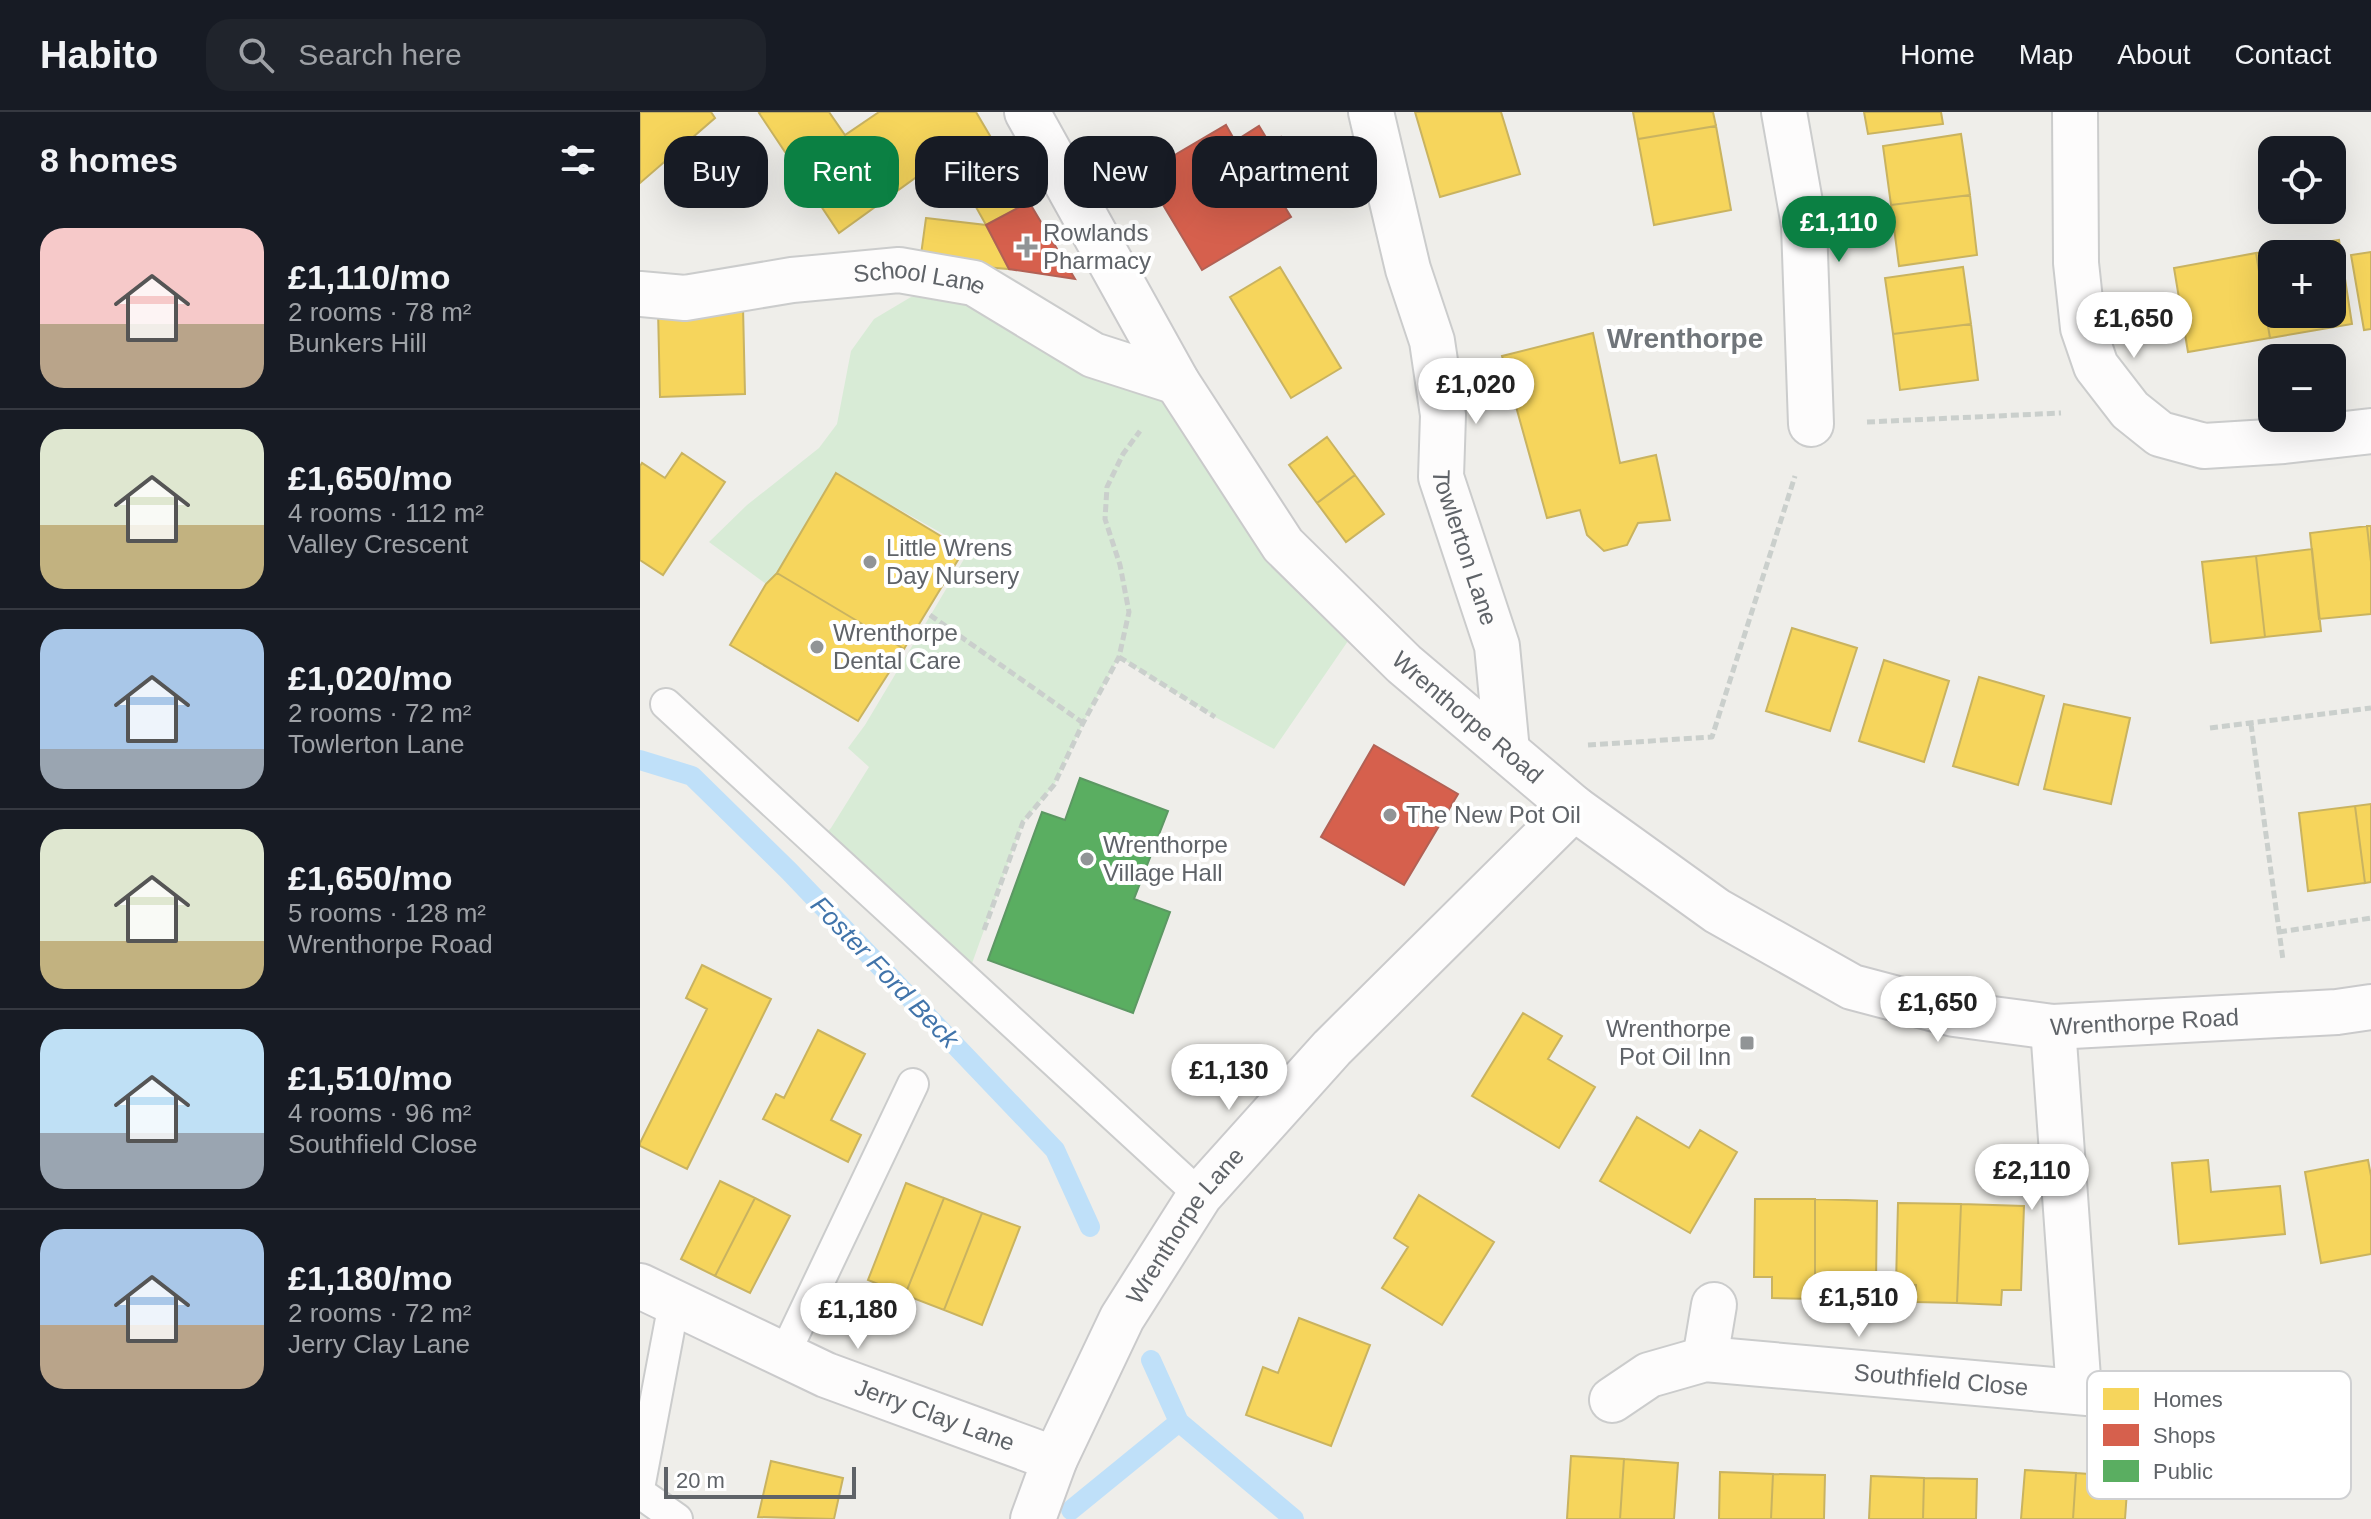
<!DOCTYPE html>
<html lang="en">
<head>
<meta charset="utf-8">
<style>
  :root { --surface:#171b24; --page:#20242c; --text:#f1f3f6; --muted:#9ea1a6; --line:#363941; --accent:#0b8043 }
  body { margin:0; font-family:Helvetica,sans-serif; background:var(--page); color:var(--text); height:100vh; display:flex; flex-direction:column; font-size:30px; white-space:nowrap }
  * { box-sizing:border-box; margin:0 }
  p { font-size:26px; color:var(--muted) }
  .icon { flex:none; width:44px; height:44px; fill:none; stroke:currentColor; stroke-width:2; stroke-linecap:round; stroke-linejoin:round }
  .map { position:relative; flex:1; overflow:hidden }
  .details { display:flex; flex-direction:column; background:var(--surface); width:640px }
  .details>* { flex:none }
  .banner { position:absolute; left:24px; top:24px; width:760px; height:72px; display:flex; gap:16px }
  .fabs { position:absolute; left:1618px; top:24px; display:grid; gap:16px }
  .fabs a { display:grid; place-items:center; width:88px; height:88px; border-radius:16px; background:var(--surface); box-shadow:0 8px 32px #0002; font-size:40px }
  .scale { position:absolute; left:24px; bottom:20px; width:192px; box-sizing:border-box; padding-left:8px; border:4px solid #5f6368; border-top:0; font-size:22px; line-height:28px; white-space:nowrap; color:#5f6368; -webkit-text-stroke:6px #fff; paint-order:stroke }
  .price { position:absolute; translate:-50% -68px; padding:0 18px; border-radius:28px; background:#fff; color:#222; font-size:26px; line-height:52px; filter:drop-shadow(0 2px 4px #0008) }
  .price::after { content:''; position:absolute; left:50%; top:48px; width:24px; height:18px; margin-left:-12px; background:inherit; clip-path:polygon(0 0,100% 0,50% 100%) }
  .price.selected { background:var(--accent); color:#fff }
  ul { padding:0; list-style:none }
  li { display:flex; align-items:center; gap:24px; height:200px; padding:0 40px }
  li+li { border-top:2px solid var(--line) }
  li span { display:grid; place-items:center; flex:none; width:224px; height:160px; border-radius:24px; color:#555 }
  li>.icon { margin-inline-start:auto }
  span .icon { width:96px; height:96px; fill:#fffc; stroke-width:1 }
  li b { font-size:34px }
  h2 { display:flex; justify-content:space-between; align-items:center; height:96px; padding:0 40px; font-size:34px }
  .tag { padding:0 28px; border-radius:24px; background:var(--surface); box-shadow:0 8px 32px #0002; font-size:28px; line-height:72px }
  .tag.selected { background:var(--accent); color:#fff }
  header { display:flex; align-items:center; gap:48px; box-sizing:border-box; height:112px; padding:0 40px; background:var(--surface); border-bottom:2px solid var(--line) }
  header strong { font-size:38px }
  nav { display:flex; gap:44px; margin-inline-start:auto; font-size:28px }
  .search { width:560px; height:72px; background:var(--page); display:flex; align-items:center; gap:20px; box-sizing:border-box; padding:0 28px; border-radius:24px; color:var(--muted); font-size:30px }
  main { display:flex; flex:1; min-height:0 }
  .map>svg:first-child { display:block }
  .green { fill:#d8ebd6 }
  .homes { fill:#f6d55c; stroke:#c9b360; stroke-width:2; fill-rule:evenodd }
  .shops { fill:#d6604d; stroke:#b26155; stroke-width:2 }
  .public { fill:#5aae61; stroke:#5c9863; stroke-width:2 }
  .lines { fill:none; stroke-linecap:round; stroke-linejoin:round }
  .stream { stroke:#bfe0f9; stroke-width:20 }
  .lane-casing { stroke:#cbcccc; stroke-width:34 }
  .street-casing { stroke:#cbcccc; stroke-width:48 }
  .secondary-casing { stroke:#cacacb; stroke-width:48 }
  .path { stroke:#cacfcc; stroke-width:5; stroke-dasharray:8 4; stroke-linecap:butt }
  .lane { stroke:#fdfcfc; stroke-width:30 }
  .street { stroke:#fdfcfc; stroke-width:44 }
  .secondary { stroke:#fdfcfc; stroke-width:44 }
  .poi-dot { fill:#919496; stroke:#fff; stroke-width:3 }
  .labels { text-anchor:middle; stroke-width:8; stroke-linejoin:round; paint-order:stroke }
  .poi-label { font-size:24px; fill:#5f6368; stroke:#fff; text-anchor:start }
  .street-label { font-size:24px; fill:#5f6368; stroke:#fff }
  .water-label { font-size:26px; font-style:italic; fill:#4174aa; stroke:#fff }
  .quarter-label { font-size:28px; font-weight:bold; fill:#70757a; stroke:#fff }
  .key { fill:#fff; stroke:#cfd0d2; stroke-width:2 }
  .key-label { font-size:22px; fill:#5f6368 }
</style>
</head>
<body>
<header>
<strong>Habito</strong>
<div class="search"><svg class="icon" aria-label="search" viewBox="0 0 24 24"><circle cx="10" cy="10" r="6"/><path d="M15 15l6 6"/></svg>Search here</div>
<nav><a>Home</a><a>Map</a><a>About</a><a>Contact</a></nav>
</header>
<main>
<section class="details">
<h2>8 homes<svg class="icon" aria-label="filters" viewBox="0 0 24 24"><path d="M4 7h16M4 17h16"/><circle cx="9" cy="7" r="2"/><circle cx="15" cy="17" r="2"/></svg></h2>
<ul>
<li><span style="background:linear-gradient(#f6c9c9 60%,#b9a48a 0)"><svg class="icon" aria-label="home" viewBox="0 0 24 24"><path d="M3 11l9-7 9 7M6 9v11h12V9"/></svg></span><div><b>£1,110/mo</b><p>2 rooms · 78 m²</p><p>Bunkers Hill</p></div></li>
<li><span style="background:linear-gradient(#dfe7d0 60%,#c2b280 0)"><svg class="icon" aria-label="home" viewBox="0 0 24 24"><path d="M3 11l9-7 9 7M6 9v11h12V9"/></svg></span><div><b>£1,650/mo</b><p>4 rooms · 112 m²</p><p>Valley Crescent</p></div></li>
<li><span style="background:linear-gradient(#a9c7e8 75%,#9aa5b1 0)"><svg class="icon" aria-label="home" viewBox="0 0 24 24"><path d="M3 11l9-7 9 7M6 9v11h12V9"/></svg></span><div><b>£1,020/mo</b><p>2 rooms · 72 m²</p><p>Towlerton Lane</p></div></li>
<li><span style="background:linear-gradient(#dfe7d0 70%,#c2b280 0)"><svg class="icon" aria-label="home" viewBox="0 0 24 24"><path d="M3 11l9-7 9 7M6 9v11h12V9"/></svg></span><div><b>£1,650/mo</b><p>5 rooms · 128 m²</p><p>Wrenthorpe Road</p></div></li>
<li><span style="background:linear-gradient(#bfe0f5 65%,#9aa5b1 0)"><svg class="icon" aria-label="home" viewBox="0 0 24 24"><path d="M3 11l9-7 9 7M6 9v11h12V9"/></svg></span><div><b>£1,510/mo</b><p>4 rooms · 96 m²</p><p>Southfield Close</p></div></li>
<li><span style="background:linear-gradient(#a9c7e8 60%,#b9a48a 0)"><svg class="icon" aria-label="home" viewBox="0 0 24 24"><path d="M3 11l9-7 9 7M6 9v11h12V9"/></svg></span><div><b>£1,180/mo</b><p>2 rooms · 72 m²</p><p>Jerry Clay Lane</p></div></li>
</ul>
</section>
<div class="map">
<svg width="1731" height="1407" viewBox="0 0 1731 1407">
  <rect width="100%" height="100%" fill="#efeeea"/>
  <path class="green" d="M 334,171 L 537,270 L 721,510 L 634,637 L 575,605 L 479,545 L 443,611 L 414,673 L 383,710 L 326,868 L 178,729 L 191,716 L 229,655 L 208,636 L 225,613 L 330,437 L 196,362 L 137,461 L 126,472 L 69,430 L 107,393 L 179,336 L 197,312 L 211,239 L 234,207 L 271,185 Z"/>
  <path class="homes" d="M 0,0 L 71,0 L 75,6 L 0,71 Z
    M 121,0 L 189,0 L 205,23 L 239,0 L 336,0 L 389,90 L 346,113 L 307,43 L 199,121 L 119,1 Z
    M 775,0 L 861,0 L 880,62 L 800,85 Z
    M 993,0 L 1073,0 L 1076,14 L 998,27 Z
    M 1224,0 L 1301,0 L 1303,12 L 1228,22 Z
    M 1076,14 L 1091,98 L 1014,113 L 998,27 Z
    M 1321,22 L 1330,83 L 1251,93 L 1243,34 Z
    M 1330,83 L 1337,143 L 1259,154 L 1251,93 Z
    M 286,106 L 346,113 L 369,157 L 280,150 Z
    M 1699,128 L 1712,212 L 1630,226 L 1616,141 ZM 1632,142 L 1692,142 L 1692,202 L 1632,202 Z
    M 1731,140 L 1731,217 L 1724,218 L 1711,143 Z
    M 1616,141 L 1630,226 L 1548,240 L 1534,156 Z
    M 640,155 L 701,256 L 651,286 L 590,185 Z
    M 1323,155 L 1331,212 L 1253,222 L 1245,166 Z
    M 103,195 L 105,282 L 20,285 L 18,198 Z
    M 1331,212 L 1338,268 L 1260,278 L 1253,222 Z
    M 953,221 L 980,351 L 1016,343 L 1030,408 L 998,411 L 987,433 L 964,439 L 947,423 L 940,398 L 907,406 L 862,244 Z
    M 687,325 L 715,363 L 677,391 L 649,353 Z
    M 42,341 L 85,370 L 23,463 L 0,448 L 0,354 L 2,351 L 25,366 Z
    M 196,361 L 324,438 L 264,537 L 137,461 Z
    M 715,363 L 744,402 L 706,430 L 677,391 Z
    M 1727,414 L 1731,414 L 1731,450 Z
    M 1727,414 L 1731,450 L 1731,502 L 1679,507 L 1670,421 Z
    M 1672,437 L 1681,519 L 1625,525 L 1616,444 Z
    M 1616,444 L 1625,525 L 1571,531 L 1562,450 Z
    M 137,461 L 264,537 L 218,609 L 90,533 L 126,472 Z
    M 1152,516 L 1217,536 L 1190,619 L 1126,599 Z
    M 1244,548 L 1309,569 L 1284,650 L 1219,629 Z
    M 1339,565 L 1404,584 L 1378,673 L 1313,654 Z
    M 1424,592 L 1490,606 L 1471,692 L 1404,677 Z
    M 1731,692 L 1731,770 L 1725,771 L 1715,694 Z
    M 1715,694 L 1725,771 L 1668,779 L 1659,701 Z
    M 62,853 L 131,887 L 47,1057 L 0,1034 L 0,1031 L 67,897 L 46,886 Z
    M 883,901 L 922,924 L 908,947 L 955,975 L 919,1036 L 832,984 Z
    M 178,918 L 225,942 L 191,1008 L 221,1023 L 208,1050 L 123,1007 L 136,982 L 144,986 Z
    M 997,1005 L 1049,1036 L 1060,1018 L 1097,1040 L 1050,1121 L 960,1069 Z
    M 1568,1048 L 1571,1080 L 1640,1074 L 1645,1122 L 1539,1132 L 1532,1051 Z
    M 1728,1048 L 1731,1064 L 1731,1142 L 1681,1151 L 1665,1060 Z
    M 80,1069 L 115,1086 L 75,1164 L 41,1147 Z
    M 266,1071 L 304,1086 L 265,1183 L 228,1168 Z
    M 779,1083 L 854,1130 L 802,1213 L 742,1176 L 768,1135 L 754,1126 Z
    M 115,1086 L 150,1104 L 110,1181 L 75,1164 Z
    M 304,1086 L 342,1101 L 304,1198 L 265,1183 Z
    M 1115,1087 L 1175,1087 L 1175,1187 L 1132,1186 L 1132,1165 L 1114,1165 Z
    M 1175,1087 L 1237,1089 L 1236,1172 L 1214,1172 L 1214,1188 L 1175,1187 Z
    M 1258,1091 L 1321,1092 L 1317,1191 L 1276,1190 L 1276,1173 L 1256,1172 Z
    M 1321,1092 L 1384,1094 L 1381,1178 L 1362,1178 L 1361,1193 L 1317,1191 Z
    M 342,1101 L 380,1115 L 342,1213 L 304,1198 Z
    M 659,1206 L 730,1233 L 691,1334 L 606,1303 L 623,1255 L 638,1261 Z
    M 931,1344 L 984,1347 L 980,1407 L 927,1407 Z
    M 984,1347 L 1038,1351 L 1034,1407 L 980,1407 Z
    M 131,1349 L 203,1366 L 194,1407 L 118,1405 Z
    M 1385,1358 L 1436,1361 L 1433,1407 L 1381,1407 Z
    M 1080,1360 L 1133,1362 L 1131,1407 L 1079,1407 Z
    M 1436,1361 L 1488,1365 L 1485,1407 L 1433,1407 Z
    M 1133,1362 L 1185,1363 L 1184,1407 L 1131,1407 Z
    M 1231,1364 L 1284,1366 L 1283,1407 L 1229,1407 Z
    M 1284,1366 L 1337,1367 L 1336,1407 L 1283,1407 Z"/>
  <path class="shops" d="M 586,13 L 595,29 L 619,14 L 630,32 L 641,25 L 655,47 L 626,64 L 651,105 L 562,158 L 504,61 Z
    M 389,90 L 435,167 L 369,157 L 346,113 Z
    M 734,633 L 818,682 L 764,773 L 681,725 Z"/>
  <path class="public" d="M 440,666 L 528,699 L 494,787 L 530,800 L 493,901 L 348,848 L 402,700 L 425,708 Z"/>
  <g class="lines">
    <path class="stream" d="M 0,648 L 52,664 L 149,759 L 415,1038 L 450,1115
      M 511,1248 L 539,1310 L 654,1407
      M 431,1398 L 539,1310"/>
    <defs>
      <path id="lane" d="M 26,592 L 560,1083
        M 144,1243 L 273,972
        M 0,1371 L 34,1191
        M 0,1381 L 37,1407"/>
      <g id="street">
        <path id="s1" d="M 731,0 L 768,157 L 792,229 L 803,303 L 801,365 L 857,534 L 867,639"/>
        <path d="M 1144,0 L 1164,113 L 1171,312"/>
        <path d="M 1435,0 L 1436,151 L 1443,216 L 1456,254 L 1490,298 L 1520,322 L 1564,334 L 1644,329 L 1731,319"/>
        <path id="s2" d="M 0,182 L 45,186 L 152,168 L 259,158 L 334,171 L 453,243 L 537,270"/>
        <path d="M 1413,915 L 1439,1280"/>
        <path d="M 1065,1247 L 1074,1193"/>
        <path id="s3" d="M 972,1288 L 1009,1263 L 1065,1247 L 1492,1285"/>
      </g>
      <g id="secondary">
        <path id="s4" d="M 387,0 L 537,270 L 643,433 L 764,552 L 934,696 L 1077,799 L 1212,875 L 1314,902 L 1413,915 L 1697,900 L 1731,895"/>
        <path id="s5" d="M 0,1174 L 186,1263 L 415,1347"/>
        <path id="s6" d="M 393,1407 L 415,1347 L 482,1206 L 560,1083 L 692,936 L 934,696"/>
      </g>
    </defs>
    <use href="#lane" class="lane-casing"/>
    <use href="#street" class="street-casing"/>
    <use href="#secondary" class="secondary-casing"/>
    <path class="path" d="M 1227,310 L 1421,301
      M 290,503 L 443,611
      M 479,545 L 575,605
      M 1611,612 L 1643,848
      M 1570,616 L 1731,596
      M 948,633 L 1072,625 L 1155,364
      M 344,818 L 383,710 L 414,673 L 443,611 L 479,545 L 489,500 L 480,453 L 465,407 L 467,375 L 483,342 L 500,319
      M 1639,820 L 1731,806"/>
    <use href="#lane" class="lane"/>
    <use href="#street" class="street"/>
    <use href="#secondary" class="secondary"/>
  </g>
  <g class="poi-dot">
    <path d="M383 123h8v8h8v8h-8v8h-8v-8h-8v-8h8z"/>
    <circle cx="230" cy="450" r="8"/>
    <circle cx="177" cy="535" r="8"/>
    <circle cx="750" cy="703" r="8"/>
    <circle cx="447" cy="747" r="8"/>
    <rect x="1099" y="923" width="16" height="16" rx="4"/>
  </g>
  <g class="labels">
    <g class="poi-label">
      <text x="403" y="129">Rowlands<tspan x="403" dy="28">Pharmacy</tspan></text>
      <text x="246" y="444">Little Wrens<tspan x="246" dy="28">Day Nursery</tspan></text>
      <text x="193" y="529">Wrenthorpe<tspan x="193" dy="28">Dental Care</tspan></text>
      <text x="766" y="711">The New Pot Oil</text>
      <text x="463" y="741">Wrenthorpe<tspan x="463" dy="28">Village Hall</tspan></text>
      <text x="1091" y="925" text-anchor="end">Wrenthorpe<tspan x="1091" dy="28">Pot Oil Inn</tspan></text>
    </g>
    <g class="street-label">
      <text dy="8" stroke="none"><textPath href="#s2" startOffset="282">School Lane</textPath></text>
      <text dy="8" stroke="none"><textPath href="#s1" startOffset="448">Towlerton Lane</textPath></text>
      <text dy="8" stroke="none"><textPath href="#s4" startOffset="756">Wrenthorpe Road</textPath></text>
      <text dy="8" stroke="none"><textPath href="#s4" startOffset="1524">Wrenthorpe Road</textPath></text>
      <text dy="8" stroke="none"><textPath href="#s6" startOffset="332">Wrenthorpe Lane</textPath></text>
      <text dy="8" stroke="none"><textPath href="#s3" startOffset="340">Southfield Close</textPath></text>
      <text dy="8" stroke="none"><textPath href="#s5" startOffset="322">Jerry Clay Lane</textPath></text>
    </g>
    <g class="water-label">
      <text transform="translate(245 860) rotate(46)" y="9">Foster Ford Beck</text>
    </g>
    <g class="quarter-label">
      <text x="1045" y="236">Wrenthorpe</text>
    </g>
  </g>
  <rect x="1447" y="1259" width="264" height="128" rx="12" class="key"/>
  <rect x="1463" y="1276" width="36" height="22" fill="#f6d55c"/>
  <rect x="1463" y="1312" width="36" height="22" fill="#d6604d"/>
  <rect x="1463" y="1348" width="36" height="22" fill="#5aae61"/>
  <g class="key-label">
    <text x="1513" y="1295">Homes</text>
    <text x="1513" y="1331">Shops</text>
    <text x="1513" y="1367">Public</text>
  </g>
</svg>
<div class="fabs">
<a><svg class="icon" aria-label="locate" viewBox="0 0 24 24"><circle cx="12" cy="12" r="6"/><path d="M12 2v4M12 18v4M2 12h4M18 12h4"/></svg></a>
<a>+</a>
<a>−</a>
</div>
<div class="scale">20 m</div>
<b class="price selected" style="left:1199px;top:152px">£1,110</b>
<b class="price" style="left:1494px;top:248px">£1,650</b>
<b class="price" style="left:836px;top:314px">£1,020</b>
<b class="price" style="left:1298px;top:932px">£1,650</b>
<b class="price" style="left:589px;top:1000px">£1,130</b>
<b class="price" style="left:1392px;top:1100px">£2,110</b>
<b class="price" style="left:1219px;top:1227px">£1,510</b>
<b class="price" style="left:218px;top:1239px">£1,180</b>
<div class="banner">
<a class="tag">Buy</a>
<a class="tag selected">Rent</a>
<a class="tag">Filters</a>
<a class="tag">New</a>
<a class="tag">Apartment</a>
</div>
</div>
</main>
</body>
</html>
